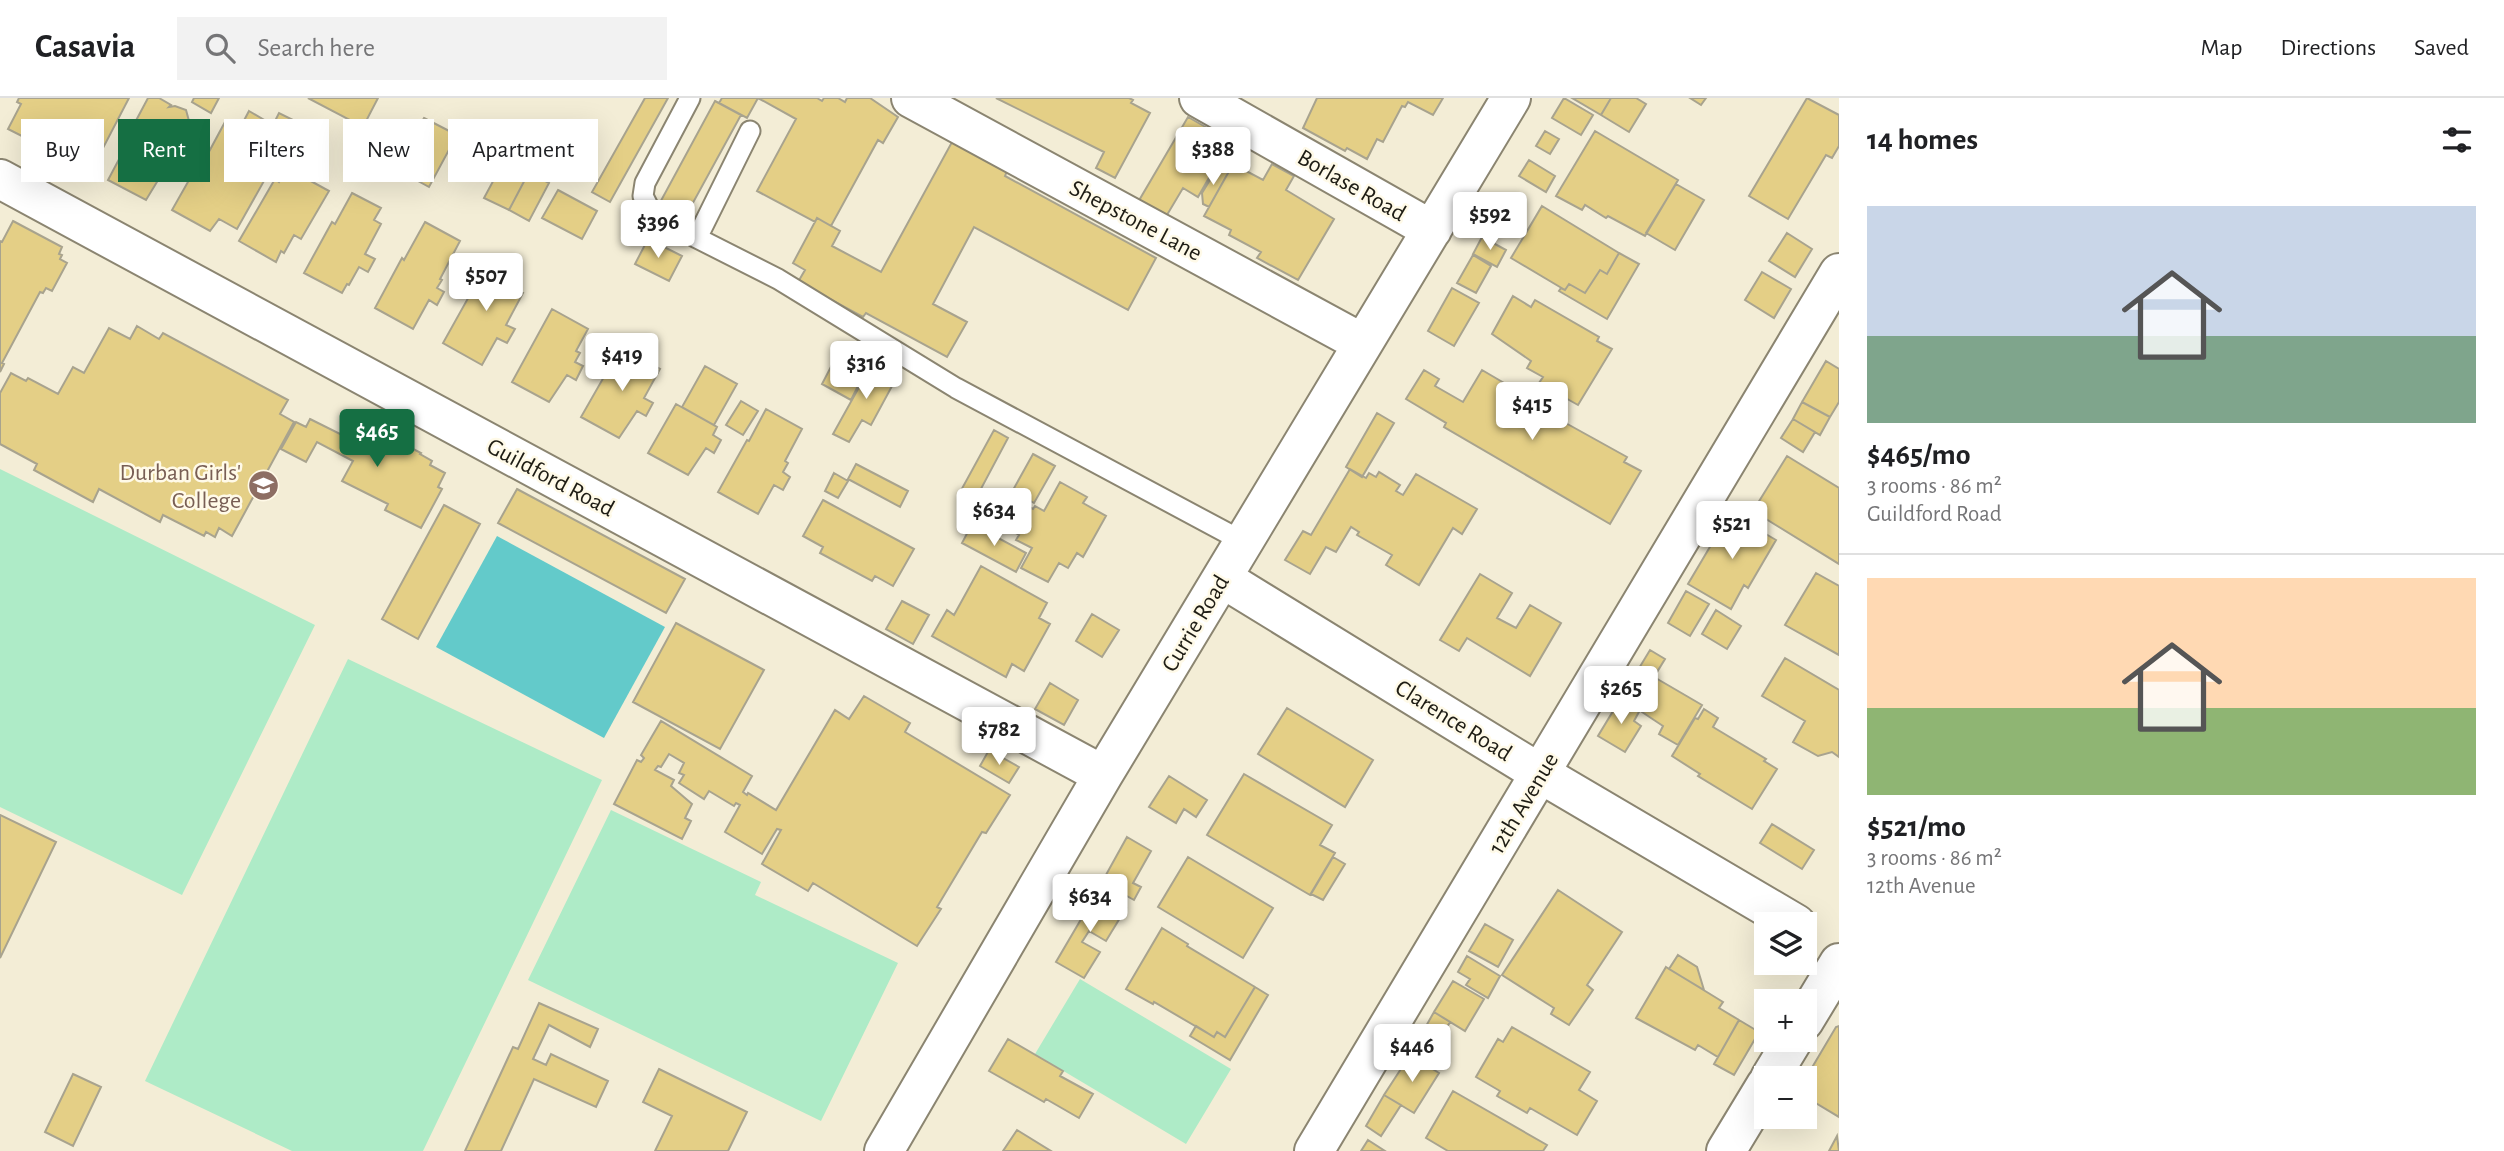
<!DOCTYPE html>
<html lang="en">
<head>
<meta charset="utf-8">
<style>
  :root { --surface:#fff; --page:#f2f2f2; --text:#202124; --muted:#757577; --line:#e0e0e0; --accent:#156f43 }
  body { margin:0; font-family:"Alegreya Sans",sans-serif; background:var(--page); color:var(--text); height:100vh; display:flex; flex-direction:column; font-size:26px; white-space:nowrap }
  * { box-sizing:border-box; margin:0 }
  p { font-size:23px; color:var(--muted) }
  .icon { flex:none; width:38px; height:38px; fill:none; stroke:currentColor; stroke-width:2; stroke-linecap:round; stroke-linejoin:round }
  .map { position:relative; flex:1; overflow:hidden }
  .side { display:flex; flex-direction:column; background:var(--surface); width:665px }
  .side>* { flex:none }
  .top-card { position:absolute; left:21px; top:21px; width:665px; height:63px; display:flex; gap:14px }
  .controls { position:absolute; left:1754px; top:814px; display:grid; gap:14px }
  .controls a { display:grid; place-items:center; width:63px; height:63px; border-radius:0px; background:var(--surface); box-shadow:0 7px 28px #0002; font-size:35px }
  .price { position:absolute; translate:-50% -60px; padding:0 16px; border-radius:7px; background:#fff; color:#222; font-size:23px; line-height:46px; filter:drop-shadow(0 2px 4px #0008) }
  .price::after { content:''; position:absolute; left:50%; top:42px; width:21px; height:16px; margin-left:-10px; background:inherit; clip-path:polygon(0 0,100% 0,50% 100%) }
  .price.active { background:var(--accent); color:#fff }
  ul { padding:0; list-style:none }
  li { display:grid; align-content:center; gap:14px; height:371px; padding:0 28px }
  li+li { border-top:2px solid var(--line) }
  li span { display:grid; place-items:center; height:217px; border-radius:0px; color:#555 }
  li>.icon { margin-inline-start:auto }
  span .icon { width:126px; height:126px; fill:#fffc; stroke-width:1 }
  li b { font-size:30px }
  h2 { display:flex; justify-content:space-between; align-items:center; height:84px; padding:0 28px; font-size:30px }
  .pill { padding:0 24px; border-radius:0px; background:var(--surface); box-shadow:0 7px 28px #0002; font-size:24px; line-height:63px }
  .pill.active { background:var(--accent); color:#fff }
  header { display:flex; align-items:center; gap:42px; box-sizing:border-box; height:98px; padding:0 35px; background:var(--surface); border-bottom:2px solid var(--line) }
  header strong { font-size:33px }
  nav { display:flex; gap:38px; margin-inline-start:auto; font-size:24px }
  .search { width:490px; height:63px; background:var(--page); display:flex; align-items:center; gap:18px; box-sizing:border-box; padding:0 24px; border-radius:0px; color:var(--muted); font-size:26px }
  main { display:flex; flex:1; min-height:0 }
  .map>svg:first-child { display:block }
  .green { fill:#aeebc7 }
  .water { fill:#63caca }
  .building { fill:#e4cf86; stroke:#a8a38e; stroke-width:2 }
  .lines { fill:none; stroke-linecap:round; stroke-linejoin:round }
  .lane-casing { stroke:#8b8571; stroke-width:23 }
  .street-casing { stroke:#8b8571; stroke-width:42 }
  .lane { stroke:#fff; stroke-width:19 }
  .street { stroke:#fff; stroke-width:38 }
  .labels { text-anchor:middle; stroke-width:5; stroke-linejoin:round; paint-order:stroke }
  .street-label { font-size:24px; fill:#1e1c14; stroke:#fffae8 }
  .education-label { font-size:24px; fill:#785e54; stroke:#fffae8; text-anchor:end }
</style>
</head>
<body>
<header>
<strong>Casavia</strong>
<div class="search"><svg class="icon" aria-label="search" viewBox="0 0 24 24"><circle cx="10" cy="10" r="6"/><path d="M15 15l6 6"/></svg>Search here</div>
<nav><a>Map</a><a>Directions</a><a>Saved</a></nav>
</header>
<main>
<div class="map">
<svg width="1839" height="1053" viewBox="0 0 1839 1053">
  <rect width="100%" height="100%" fill="#f3edd6"/>
  <path class="green" d="M 0,371 L 315,527 L 182,797 L 0,709 Z
    M 348,561 L 602,682 L 423,1053 L 292,1053 L 145,983 Z
    M 611,712 L 761,784 L 755,797 L 898,865 L 821,1023 L 528,882 Z
    M 1080,881 L 1231,971 L 1186,1046 L 1035,956 Z"/>
  <path class="water" d="M 497,438 L 665,529 L 604,640 L 436,549 Z"/>
  <path class="building" d="M 19,0 L 129,0 L 102,52 L 90,46 L 79,67 L 8,31 L 21,6 L 17,4 Z
    M 148,0 L 159,0 L 171,7 L 169,9 L 175,8 L 186,12 L 189,23 L 177,46 L 182,49 L 193,28 L 207,36 L 188,70 L 178,66 L 171,78 L 163,74 L 146,102 L 108,82 L 134,33 L 131,32 Z
    M 194,0 L 219,0 L 211,15 L 192,4 Z
    M 308,0 L 378,0 L 363,29 Z
    M 645,0 L 668,0 L 610,104 L 592,94 Z
    M 722,0 L 758,0 L 747,20 L 719,5 Z
    M 758,0 L 817,0 L 822,3 L 824,0 L 838,0 L 845,4 L 847,0 L 870,0 L 898,19 L 883,45 L 878,42 L 831,128 L 817,120 L 815,124 L 757,93 L 796,21 Z
    M 996,0 L 1129,0 L 1133,2 L 1131,5 L 1150,15 L 1115,80 L 1096,70 L 1104,54 Z
    M 1317,0 L 1443,0 L 1433,17 L 1408,4 L 1405,9 L 1402,8 L 1383,44 L 1377,41 L 1367,61 L 1347,50 L 1345,53 L 1303,30 Z
    M 1564,0 L 1593,17 L 1581,37 L 1552,20 Z
    M 1572,0 L 1611,0 L 1601,17 Z
    M 1611,0 L 1636,0 L 1646,6 L 1629,34 L 1601,17 Z
    M 1690,0 L 1706,0 L 1701,7 Z
    M 1807,0 L 1839,17 L 1839,48 L 1832,60 L 1826,57 L 1788,121 L 1749,98 Z
    M 715,3 L 741,17 L 683,123 L 657,110 Z
    M 249,13 L 273,27 L 279,15 L 297,24 L 237,131 L 219,121 L 210,133 L 172,112 L 201,61 L 204,63 L 225,24 L 239,32 Z
    M 1188,19 L 1230,43 L 1198,99 L 1183,90 L 1161,127 L 1134,111 Z
    M 424,20 L 457,37 L 429,89 L 411,79 L 425,52 L 410,44 Z
    M 1545,33 L 1559,41 L 1550,56 L 1536,48 Z
    M 1595,33 L 1678,82 L 1645,138 L 1608,118 L 1606,120 L 1585,107 L 1582,112 L 1556,98 Z
    M 952,44 L 1007,73 L 1005,78 L 1156,160 L 1128,212 L 974,129 L 933,206 L 967,224 L 947,259 L 866,215 L 863,219 L 798,184 L 805,172 L 793,165 L 817,120 L 840,133 L 832,148 L 881,174 Z
    M 505,61 L 529,74 L 509,112 L 484,100 Z
    M 1529,62 L 1555,78 L 1546,94 L 1519,78 Z
    M 1233,66 L 1263,82 L 1272,66 L 1294,78 L 1286,92 L 1334,121 L 1298,182 L 1257,160 L 1261,154 L 1229,137 L 1231,132 L 1204,118 Z
    M 287,70 L 329,93 L 301,141 L 294,137 L 284,155 L 281,153 L 276,164 L 239,143 L 275,81 L 279,84 Z
    M 1222,71 L 1228,75 L 1209,109 L 1203,106 L 1202,95 L 1213,77 Z
    M 529,74 L 549,85 L 529,123 L 509,112 Z
    M 1676,86 L 1704,102 L 1675,152 L 1646,135 Z
    M 558,92 L 597,113 L 582,141 L 542,120 Z
    M 352,95 L 381,110 L 374,122 L 381,126 L 365,156 L 375,161 L 368,174 L 359,169 L 349,187 L 347,186 L 342,195 L 304,175 L 332,124 L 335,126 Z
    M 1542,108 L 1619,155 L 1607,176 L 1600,172 L 1585,195 L 1569,186 L 1565,192 L 1511,160 Z
    M 13,123 L 62,149 L 59,156 L 62,157 L 60,161 L 67,165 L 52,193 L 46,190 L 43,195 L 40,194 L 2,265 L 4,266 L 0,274 L 0,143 L 2,144 Z
    M 425,124 L 460,143 L 440,181 L 442,182 L 437,190 L 444,194 L 437,207 L 429,202 L 413,231 L 375,210 L 402,160 L 404,162 Z
    M 1787,135 L 1812,151 L 1795,179 L 1769,163 Z
    M 1482,139 L 1506,152 L 1497,169 L 1473,156 Z
    M 648,141 L 682,158 L 669,183 L 635,166 Z
    M 1619,155 L 1639,166 L 1607,221 L 1559,193 L 1561,190 L 1565,192 L 1569,186 L 1585,195 L 1600,172 L 1607,176 Z
    M 1473,157 L 1491,168 L 1476,195 L 1457,185 Z
    M 491,159 L 517,173 L 509,187 L 523,195 L 506,227 L 515,231 L 507,245 L 497,240 L 482,267 L 443,245 Z
    M 1762,174 L 1791,191 L 1774,220 L 1745,202 Z
    M 1452,190 L 1479,205 L 1454,248 L 1428,233 Z
    M 1513,198 L 1531,209 L 1535,202 L 1599,239 L 1597,243 L 1612,251 L 1578,307 L 1539,285 L 1543,279 L 1527,270 L 1531,263 L 1492,236 Z
    M 552,211 L 588,231 L 576,253 L 580,255 L 575,264 L 583,268 L 576,282 L 567,277 L 549,304 L 512,284 Z
    M 137,228 L 159,241 L 163,235 L 288,302 L 280,316 L 294,324 L 232,438 L 219,430 L 215,439 L 206,434 L 204,438 L 163,417 L 160,424 L 99,391 L 93,404 L 34,372 L 37,366 L 0,346 L 0,295 L 11,275 L 26,283 L 28,280 L 58,296 L 73,269 L 84,275 L 109,230 L 130,241 Z
    M 621,249 L 660,271 L 644,300 L 653,305 L 646,318 L 637,313 L 619,340 L 581,319 Z
    M 836,259 L 865,274 L 851,302 L 822,286 Z
    M 1826,263 L 1839,271 L 1839,304 L 1830,319 L 1802,304 Z
    M 873,264 L 898,277 L 871,327 L 862,322 L 849,344 L 833,336 Z
    M 705,268 L 737,286 L 714,327 L 682,309 Z
    M 1424,272 L 1439,281 L 1435,288 L 1463,304 L 1482,272 L 1555,315 L 1553,318 L 1627,359 L 1624,364 L 1641,373 L 1610,426 L 1444,329 L 1446,325 L 1406,301 Z
    M 741,303 L 758,313 L 743,337 L 726,327 Z
    M 1802,304 L 1830,319 L 1820,337 L 1793,321 Z
    M 676,306 L 717,329 L 713,337 L 721,342 L 714,355 L 706,350 L 688,377 L 648,355 Z
    M 766,311 L 802,331 L 785,363 L 788,365 L 783,374 L 790,379 L 783,392 L 774,387 L 758,416 L 718,394 L 747,342 L 749,343 Z
    M 1377,315 L 1394,325 L 1362,379 L 1346,369 Z
    M 310,321 L 356,344 L 361,334 L 381,344 L 385,336 L 421,355 L 420,356 L 432,363 L 430,367 L 445,375 L 438,389 L 442,391 L 421,430 L 385,412 L 388,406 L 342,383 L 353,363 L 317,344 L 306,364 L 281,351 L 296,324 L 306,329 Z
    M 1793,321 L 1815,334 L 1803,354 L 1781,340 Z
    M 994,332 L 1008,340 L 974,404 L 959,396 Z
    M 1033,356 L 1055,368 L 1034,405 L 1025,400 L 1023,405 L 1020,404 L 1018,406 L 1008,401 Z
    M 1787,358 L 1839,390 L 1839,466 L 1753,413 Z
    M 856,366 L 908,393 L 900,409 L 848,381 Z
    M 1350,371 L 1366,380 L 1369,375 L 1376,379 L 1379,374 L 1400,387 L 1396,393 L 1403,397 L 1416,376 L 1477,411 L 1462,436 L 1453,430 L 1419,487 L 1386,467 L 1392,457 L 1357,437 L 1359,434 L 1351,429 L 1336,454 L 1326,449 L 1310,476 L 1285,462 L 1303,433 L 1311,437 Z
    M 834,375 L 848,383 L 838,400 L 825,393 Z
    M 1060,384 L 1087,399 L 1083,405 L 1106,418 L 1083,459 L 1077,455 L 1068,470 L 1059,465 L 1048,484 L 1021,470 L 1032,450 L 1016,442 L 1019,437 L 1006,429 L 1020,404 L 1033,411 L 1035,408 L 1044,413 Z
    M 517,391 L 685,481 L 666,515 L 498,425 Z
    M 823,402 L 914,451 L 893,488 L 875,478 L 872,483 L 820,455 L 823,449 L 803,438 Z
    M 444,407 L 480,426 L 418,541 L 382,521 Z
    M 1730,415 L 1776,442 L 1748,490 L 1744,487 L 1731,511 L 1688,486 Z
    M 972,426 L 1026,455 L 1016,474 L 962,445 Z
    M 981,468 L 1047,505 L 1039,520 L 1050,526 L 1024,573 L 1012,566 L 1006,579 L 932,538 L 947,512 L 954,517 Z
    M 1816,475 L 1839,488 L 1839,557 L 1785,527 Z
    M 1480,476 L 1512,495 L 1497,520 L 1516,530 L 1530,507 L 1561,525 L 1530,578 L 1467,540 L 1459,553 L 1440,542 Z
    M 1686,493 L 1709,506 L 1690,538 L 1668,525 Z
    M 902,503 L 929,517 L 913,546 L 886,531 Z
    M 1716,512 L 1741,528 L 1727,551 L 1702,536 Z
    M 1092,516 L 1119,532 L 1102,559 L 1076,543 Z
    M 676,525 L 764,572 L 720,651 L 633,604 Z
    M 1650,552 L 1665,561 L 1654,579 L 1702,607 L 1678,647 L 1659,636 L 1663,628 L 1621,600 Z
    M 1785,560 L 1839,592 L 1839,659 L 1832,654 L 1818,658 L 1793,644 L 1805,623 L 1762,598 Z
    M 1050,585 L 1078,602 L 1064,627 L 1035,611 Z
    M 864,598 L 910,625 L 905,634 L 1010,697 L 986,735 L 982,734 L 937,809 L 941,811 L 917,848 L 813,785 L 808,793 L 762,766 L 781,732 L 777,731 L 762,756 L 725,734 L 740,707 L 736,705 L 734,708 L 709,693 L 704,701 L 679,685 L 684,677 L 679,675 L 684,665 L 669,656 L 661,669 L 658,668 L 655,672 L 674,682 L 671,688 L 692,706 L 685,720 L 691,723 L 682,741 L 614,706 L 637,662 L 641,664 L 644,660 L 641,657 L 661,623 L 752,678 L 743,694 L 747,697 L 748,695 L 776,712 L 835,612 L 849,621 Z
    M 1621,600 L 1640,612 L 1634,623 L 1641,628 L 1625,654 L 1598,638 Z
    M 1287,610 L 1373,662 L 1345,709 L 1258,656 Z
    M 1704,611 L 1718,620 L 1713,629 L 1766,661 L 1764,663 L 1777,671 L 1752,711 L 1698,678 L 1700,676 L 1672,658 L 1695,620 L 1698,621 Z
    M 989,652 L 1019,669 L 1009,685 L 980,668 Z
    M 1244,676 L 1332,727 L 1320,747 L 1335,755 L 1310,797 L 1207,737 Z
    M 1169,678 L 1207,702 L 1196,719 L 1184,711 L 1176,725 L 1149,709 Z
    M 0,717 L 56,744 L 0,860 Z
    M 1772,726 L 1814,752 L 1802,771 L 1760,745 Z
    M 1127,739 L 1151,753 L 1133,785 L 1141,789 L 1134,802 L 1102,784 Z
    M 1188,759 L 1273,810 L 1243,860 L 1158,809 Z
    M 1333,759 L 1345,766 L 1323,802 L 1311,796 Z
    M 1558,792 L 1622,834 L 1587,887 L 1593,892 L 1569,927 L 1551,916 L 1554,910 L 1502,877 Z
    M 1097,794 L 1126,810 L 1106,843 L 1089,833 L 1082,844 L 1100,854 L 1084,880 L 1056,864 Z
    M 1485,826 L 1513,842 L 1498,869 L 1469,853 Z
    M 1162,830 L 1188,846 L 1187,848 L 1255,889 L 1225,939 L 1217,934 L 1214,939 L 1154,904 L 1153,906 L 1126,891 Z
    M 1678,857 L 1697,869 L 1704,892 L 1669,871 Z
    M 1467,858 L 1500,878 L 1488,900 L 1466,887 L 1470,881 L 1458,874 Z
    M 1666,869 L 1723,904 L 1719,910 L 1739,922 L 1718,959 L 1698,947 L 1695,952 L 1636,920 Z
    M 1453,883 L 1484,901 L 1465,933 L 1434,914 Z
    M 1255,889 L 1268,897 L 1230,962 L 1190,938 L 1196,928 L 1214,939 L 1217,934 L 1225,939 Z
    M 539,905 L 598,931 L 590,949 L 549,927 L 533,961 L 546,967 L 551,956 L 608,983 L 596,1009 L 534,981 L 501,1053 L 465,1053 L 513,949 L 518,951 Z
    M 1434,914 L 1450,924 L 1433,953 L 1417,944 Z
    M 1739,922 L 1759,934 L 1734,977 L 1714,966 Z
    M 1839,928 L 1839,1019 L 1804,998 L 1804,983 L 1836,929 Z
    M 1512,929 L 1590,974 L 1579,992 L 1597,1003 L 1577,1037 L 1530,1010 L 1527,1015 L 1497,998 L 1500,993 L 1476,979 L 1498,941 L 1503,944 Z
    M 1008,941 L 1063,973 L 1060,978 L 1093,996 L 1079,1020 L 1046,1001 L 1044,1004 L 989,973 Z
    M 1410,957 L 1439,975 L 1414,1015 L 1384,997 Z
    M 659,971 L 747,1014 L 728,1053 L 655,1053 L 672,1018 L 643,1004 Z
    M 73,976 L 101,989 L 73,1048 L 45,1034 Z
    M 1453,993 L 1547,1047 L 1543,1053 L 1448,1053 L 1426,1040 Z
    M 1384,997 L 1401,1007 L 1381,1038 L 1366,1028 Z
    M 1017,1032 L 1051,1053 L 1003,1053 Z
    M 1837,1038 L 1839,1053 L 1829,1053 Z
    M 1368,1042 L 1385,1053 L 1361,1053 Z"/>
  <g class="lines">
    <defs>
      <path id="lane" d="M 690,0 L 645,85 L 643,98 L 650,112 L 697,140
        M 750,33 L 697,140 L 778,181 L 956,290 L 1244,444"/>
      <path id="street" d="M 911,0 L 1362,245
        M 1199,0 L 1432,132
        M 0,81 L 1103,677
        M 1222,480 L 1541,676 L 1796,826
        M 1804,923 L 1839,865
        M 1770,980 L 1793,942
        M 884,1053 L 1103,677 L 1511,0
        M 1314,1053 L 1839,175
        M 1726,1053 L 1766,987"/>
    </defs>
    <use href="#lane" class="lane-casing"/>
    <use href="#street" class="street-casing"/>
    <use href="#lane" class="lane"/>
    <use href="#street" class="street"/>
  </g>
  <defs>
    <symbol id="school-disc" viewBox="-11 -11 22 22"><circle r="9.5" fill="#8d6e63" stroke="#fffae8"/><path d="M0-5L7-2L0 1L-7-2ZM-4 1L0 2.5L4 1V4Q0 6-4 4Z" fill="#fff"/></symbol>
  </defs>
  <g fill-rule="evenodd">
    <use href="#school-disc" x="246" y="370" width="35" height="35"/>
  </g>
  <g class="labels">
    <g class="street-label">
      <text transform="translate(1352 87) rotate(30)" y="8">Borlase Road</text>
      <text transform="translate(1136 122) rotate(28)" y="8">Shepstone Lane</text>
      <text transform="translate(551 379) rotate(28)" y="8">Guildford Road</text>
      <text transform="translate(1195 525) rotate(-59)" y="8">Currie Road</text>
      <text transform="translate(1454 622) rotate(32)" y="8">Clarence Road</text>
      <text transform="translate(1523 705) rotate(-59)" y="8">12th Avenue</text>
    </g>
    <g class="education-label">
      <text x="241" y="382">Durban Girls'<tspan x="241" dy="28">College</tspan></text>
    </g>
  </g>
</svg>
<div class="controls">
<a><svg class="icon" aria-label="layers" viewBox="0 0 24 24"><path d="M12 4l9 5-9 5-9-5zM3 14l9 5 9-5"/></svg></a>
<a>+</a>
<a>−</a>
</div>
<b class="price" style="left:1213px;top:89px">$388</b>
<b class="price" style="left:1490px;top:154px">$592</b>
<b class="price" style="left:658px;top:162px">$396</b>
<b class="price" style="left:486px;top:215px">$507</b>
<b class="price" style="left:622px;top:295px">$419</b>
<b class="price" style="left:866px;top:303px">$316</b>
<b class="price" style="left:1532px;top:344px">$415</b>
<b class="price active" style="left:377px;top:371px">$465</b>
<b class="price" style="left:994px;top:450px">$634</b>
<b class="price" style="left:1732px;top:463px">$521</b>
<b class="price" style="left:1621px;top:628px">$265</b>
<b class="price" style="left:999px;top:669px">$782</b>
<b class="price" style="left:1090px;top:836px">$634</b>
<b class="price" style="left:1412px;top:986px">$446</b>
<div class="top-card">
<a class="pill">Buy</a>
<a class="pill active">Rent</a>
<a class="pill">Filters</a>
<a class="pill">New</a>
<a class="pill">Apartment</a>
</div>
</div>
<section class="side">
<h2>14 homes<svg class="icon" aria-label="filters" viewBox="0 0 24 24"><path d="M4 7h16M4 17h16"/><circle cx="9" cy="7" r="2"/><circle cx="15" cy="17" r="2"/></svg></h2>
<ul>
<li><span style="background:linear-gradient(#c9d6e8 60%,#7fa58c 0)"><svg class="icon" aria-label="home" viewBox="0 0 24 24"><path d="M3 11l9-7 9 7M6 9v11h12V9"/></svg></span><div><b>$465/mo</b><p>3 rooms · 86 m²</p><p>Guildford Road</p></div></li>
<li><span style="background:linear-gradient(#ffd9b3 60%,#8fb573 0)"><svg class="icon" aria-label="home" viewBox="0 0 24 24"><path d="M3 11l9-7 9 7M6 9v11h12V9"/></svg></span><div><b>$521/mo</b><p>3 rooms · 86 m²</p><p>12th Avenue</p></div></li>
</ul>
</section>
</main>
</body>
</html>
